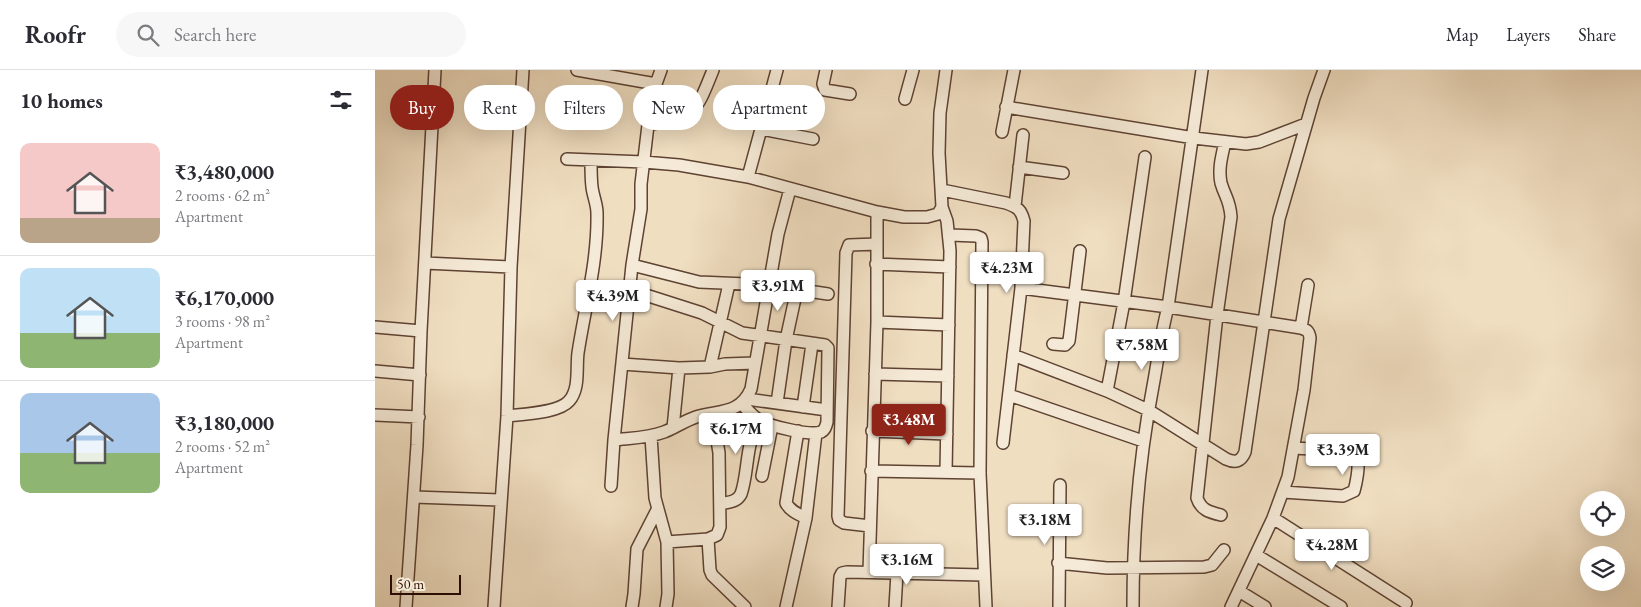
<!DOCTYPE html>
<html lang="en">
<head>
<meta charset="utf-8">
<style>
  :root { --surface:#fff; --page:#f7f7f7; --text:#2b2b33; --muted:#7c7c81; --line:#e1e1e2; --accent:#8f2418 }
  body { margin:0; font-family:"EB Garamond",serif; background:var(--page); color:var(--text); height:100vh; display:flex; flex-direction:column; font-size:19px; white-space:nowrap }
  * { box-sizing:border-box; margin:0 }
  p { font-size:16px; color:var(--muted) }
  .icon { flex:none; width:28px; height:28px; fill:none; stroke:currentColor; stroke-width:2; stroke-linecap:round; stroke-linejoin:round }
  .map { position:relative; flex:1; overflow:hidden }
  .panel { display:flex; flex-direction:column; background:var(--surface); width:375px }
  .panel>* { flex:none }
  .banner { position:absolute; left:15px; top:15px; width:475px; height:45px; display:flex; gap:10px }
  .buttons { position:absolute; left:1205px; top:421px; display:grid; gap:10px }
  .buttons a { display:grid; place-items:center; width:45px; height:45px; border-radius:50%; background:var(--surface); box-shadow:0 5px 20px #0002; font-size:25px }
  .scale { position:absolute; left:15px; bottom:12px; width:71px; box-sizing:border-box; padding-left:5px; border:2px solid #2d0e02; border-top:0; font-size:14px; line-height:18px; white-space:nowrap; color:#2d0e02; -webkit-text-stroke:4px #f5ead7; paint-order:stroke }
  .price { position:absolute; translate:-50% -42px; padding:0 11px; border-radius:5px; background:#fff; color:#222; font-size:16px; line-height:32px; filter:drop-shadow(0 1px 2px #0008) }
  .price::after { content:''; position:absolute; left:50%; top:30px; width:15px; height:11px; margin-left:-8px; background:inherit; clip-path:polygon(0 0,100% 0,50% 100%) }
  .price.on { background:var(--accent); color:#fff }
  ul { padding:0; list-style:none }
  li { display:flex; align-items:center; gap:15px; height:125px; padding:0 20px }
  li+li { border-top:1px solid var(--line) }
  li span { display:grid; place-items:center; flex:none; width:140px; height:100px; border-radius:10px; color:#555 }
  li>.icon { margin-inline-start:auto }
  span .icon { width:60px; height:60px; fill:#fffc; stroke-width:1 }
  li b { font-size:21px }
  h2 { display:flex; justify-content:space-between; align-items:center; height:60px; padding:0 20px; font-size:21px }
  .pill { padding:0 18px; border-radius:22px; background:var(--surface); box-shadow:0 5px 20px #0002; font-size:18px; line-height:45px }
  .pill.on { background:var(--accent); color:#fff }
  header { display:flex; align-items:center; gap:30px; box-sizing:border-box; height:70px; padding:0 25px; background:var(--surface); border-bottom:1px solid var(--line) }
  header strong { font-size:24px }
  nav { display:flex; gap:28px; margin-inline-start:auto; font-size:18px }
  .search { width:350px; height:45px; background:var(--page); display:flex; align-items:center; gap:12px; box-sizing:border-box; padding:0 18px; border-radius:28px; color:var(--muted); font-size:19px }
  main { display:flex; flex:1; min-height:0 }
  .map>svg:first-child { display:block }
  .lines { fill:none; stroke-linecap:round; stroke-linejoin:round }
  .street-casing { stroke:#5e4232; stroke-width:14 }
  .street { stroke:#f5ead7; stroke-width:11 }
</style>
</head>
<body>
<header>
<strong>Roofr</strong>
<div class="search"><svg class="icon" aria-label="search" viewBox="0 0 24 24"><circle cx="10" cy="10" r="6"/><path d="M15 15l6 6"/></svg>Search here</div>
<nav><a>Map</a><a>Layers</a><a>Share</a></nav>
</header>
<main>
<section class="panel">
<h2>10 homes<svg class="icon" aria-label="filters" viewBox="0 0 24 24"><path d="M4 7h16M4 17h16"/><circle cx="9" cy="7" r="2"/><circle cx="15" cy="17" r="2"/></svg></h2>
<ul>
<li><span style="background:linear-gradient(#f6c9c9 75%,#b9a48a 0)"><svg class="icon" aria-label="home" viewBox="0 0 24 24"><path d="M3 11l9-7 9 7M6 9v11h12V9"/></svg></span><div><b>₹3,480,000</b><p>2 rooms · 62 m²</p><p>Apartment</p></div></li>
<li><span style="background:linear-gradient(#bfe0f5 65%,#8fb573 0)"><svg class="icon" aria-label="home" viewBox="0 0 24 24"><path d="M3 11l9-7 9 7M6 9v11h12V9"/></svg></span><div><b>₹6,170,000</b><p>3 rooms · 98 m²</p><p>Apartment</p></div></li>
<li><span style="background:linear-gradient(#a9c7e8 60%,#8fb573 0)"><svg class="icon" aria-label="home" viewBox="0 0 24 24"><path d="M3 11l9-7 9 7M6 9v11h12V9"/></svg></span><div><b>₹3,180,000</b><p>2 rooms · 52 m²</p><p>Apartment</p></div></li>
</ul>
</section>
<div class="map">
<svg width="1266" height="537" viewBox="0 0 1266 537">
  <rect width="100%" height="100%" fill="#f0dec1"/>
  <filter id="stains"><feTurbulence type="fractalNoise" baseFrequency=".004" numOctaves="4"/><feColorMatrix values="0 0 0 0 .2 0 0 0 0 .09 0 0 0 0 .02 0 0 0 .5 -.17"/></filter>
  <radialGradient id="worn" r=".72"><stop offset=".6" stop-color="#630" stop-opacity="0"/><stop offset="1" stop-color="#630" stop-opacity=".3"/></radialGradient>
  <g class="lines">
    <defs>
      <path id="street" d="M 202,0 L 281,14 L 286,0
        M 451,0 L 448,14 L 450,20 L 475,24
        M 530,29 L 538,0
        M 631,37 L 819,68 L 871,74 L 884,72 L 931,54
        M 273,55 C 321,45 320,45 338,0
        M 386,59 L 438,69
        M 627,62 L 639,0
        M 192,89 L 269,92 L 304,95 L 373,107 L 502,142 L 529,147 L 552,147 L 563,144 L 567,137 L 564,83 L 565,43 L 571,0
        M 644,97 L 688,103
        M 373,107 L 402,0
        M 567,120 L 631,133 C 642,137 646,139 649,151 L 646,218 L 628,373
        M 640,136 L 648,65
        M 567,137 L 572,151 L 575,181 L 571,402
        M 575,165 L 601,166 L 606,168 L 607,172 L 605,403 L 611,537
        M 50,193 L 136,197
        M 501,194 L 575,197
        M 257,195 L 324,212 L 393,215 L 453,224
        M 646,218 L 793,237 L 926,258 C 932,260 934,261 935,268 L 929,320 L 913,407 L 898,448 L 856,537
        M 255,220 L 327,243 L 367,263 L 450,275 L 453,278 L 452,352 C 451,356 450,360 446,362 C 435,366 394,356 384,350 C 377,346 372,339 367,334
        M 502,252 L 574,255
        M 0,257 L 46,261
        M 926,258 L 933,215
        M 678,274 L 690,275 L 694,271 L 705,181
        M 638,285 L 732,321 L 773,340 L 851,389 C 860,393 866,392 870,382 L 904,149 L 939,28 L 949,0
        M 247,294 L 304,298 L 335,297 L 350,294 L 380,293
        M 335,297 L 354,214
        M 0,301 L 45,305
        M 500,304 L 573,306
        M 732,321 L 749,232 L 770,87
        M 634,325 L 768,371
        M 372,329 L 452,340
        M 402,333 L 411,270 L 422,219
        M 428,337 L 437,274
        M 0,345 L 44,347
        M 132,346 C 148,344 184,343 194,331 C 205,319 201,298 203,283 C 210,237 223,191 222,143 C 222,134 218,126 217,117 C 216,109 216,99 216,91
        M 298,358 L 304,298
        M 423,361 L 411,433 C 415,441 423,444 431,448
        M 497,361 L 572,364
        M 276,366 L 280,428 L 292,472 L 293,524 L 291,537
        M 239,370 C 256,368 273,368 289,362 C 300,358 309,351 321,347 C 343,340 365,345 376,319 L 403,164 L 415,119
        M 496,401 L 605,403
        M 387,406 L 397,356
        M 236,416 L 239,370 L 257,195 L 266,139 L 266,114 L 273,55 L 281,14
        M 908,422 L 968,426 L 979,421 C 981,414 985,395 982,388 C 981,384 977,383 973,381 L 919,378
        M 39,427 L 125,430
        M 345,434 C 354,432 362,432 366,424 C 374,402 370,368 386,351
        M 846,445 C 834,442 826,440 822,428 L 842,245 L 856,147 C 855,130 850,127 846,113 C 843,99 847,85 850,72
        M 898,448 L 1031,533
        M 645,455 L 683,459
        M 495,456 L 469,453 L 464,450 L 463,446 L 471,183 L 474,175 L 502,174
        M 333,469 L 335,500 L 337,505 L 370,537
        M 292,472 L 333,469 L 342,465 L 345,457 L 344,383 L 341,364 L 340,344
        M 881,485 L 966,537
        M 683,493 L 732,498 L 829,497 L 837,495 L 849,480
        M 494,502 L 502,252 L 502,142
        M 864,521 L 890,537
        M 31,537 L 42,375 L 46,261 L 60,0
        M 119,537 L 132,346 L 136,197 L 148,0
        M 257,537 L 259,524 L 262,479 L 282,440
        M 411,537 L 431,448 L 441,363
        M 463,537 L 465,507 L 467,503 L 472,502 L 609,505
        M 520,537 L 522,503
        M 684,537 L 685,415
        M 758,537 C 758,463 764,389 778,316 C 783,289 786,263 793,237 L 827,0"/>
    </defs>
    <use href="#street" class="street-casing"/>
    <use href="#street" class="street"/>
  </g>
  <rect width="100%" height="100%" filter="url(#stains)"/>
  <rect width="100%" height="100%" fill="url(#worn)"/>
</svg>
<div class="buttons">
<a><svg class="icon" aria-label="locate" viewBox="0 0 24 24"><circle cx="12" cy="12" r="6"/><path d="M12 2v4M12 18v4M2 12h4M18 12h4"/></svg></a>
<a><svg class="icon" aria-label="layers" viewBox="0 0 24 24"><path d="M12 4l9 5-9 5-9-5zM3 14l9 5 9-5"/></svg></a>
</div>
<div class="scale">50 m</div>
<b class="price" style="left:632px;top:224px">₹4.23M</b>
<b class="price" style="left:403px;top:242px">₹3.91M</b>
<b class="price" style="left:238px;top:252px">₹4.39M</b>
<b class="price" style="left:767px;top:301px">₹7.58M</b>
<b class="price on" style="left:534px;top:376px">₹3.48M</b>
<b class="price" style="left:361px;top:385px">₹6.17M</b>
<b class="price" style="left:968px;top:406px">₹3.39M</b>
<b class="price" style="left:670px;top:476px">₹3.18M</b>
<b class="price" style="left:957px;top:501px">₹4.28M</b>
<b class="price" style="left:532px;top:516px">₹3.16M</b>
<div class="banner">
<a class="pill on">Buy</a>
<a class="pill">Rent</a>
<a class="pill">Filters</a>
<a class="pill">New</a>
<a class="pill">Apartment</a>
</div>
</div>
</main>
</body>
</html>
